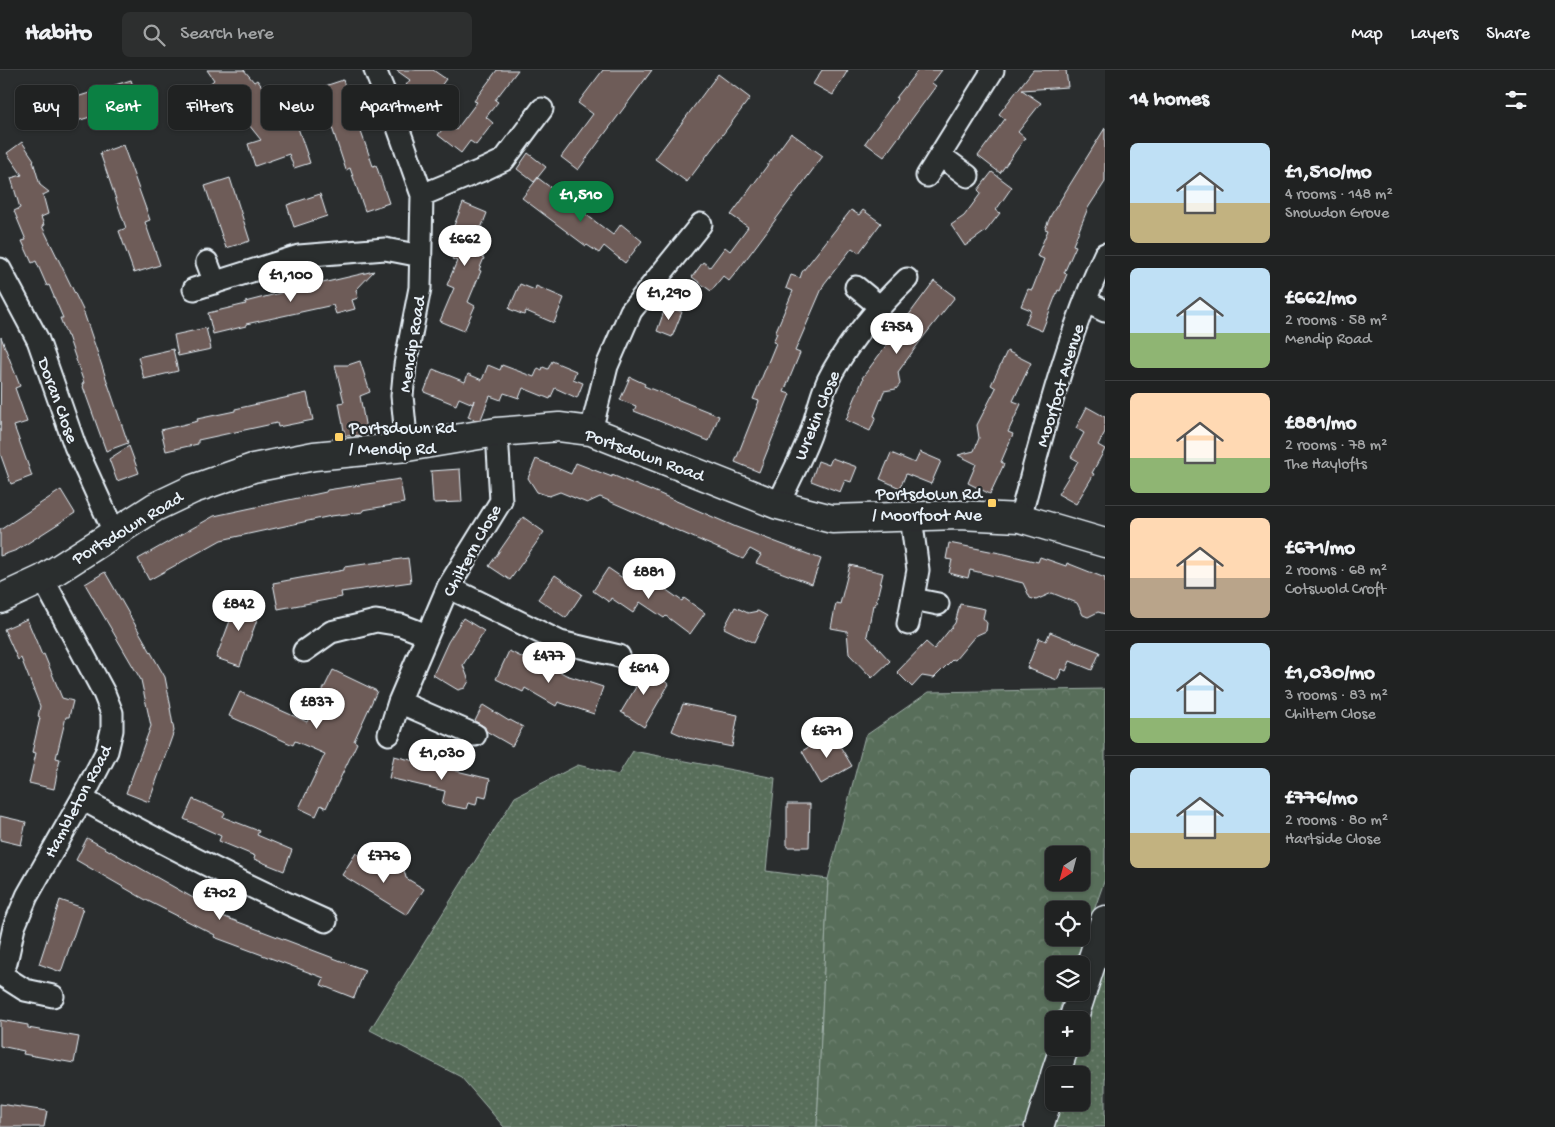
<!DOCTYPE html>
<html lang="en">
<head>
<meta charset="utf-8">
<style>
  :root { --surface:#202222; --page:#2d2f2f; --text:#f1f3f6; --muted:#a2a4a5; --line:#3d3f40; --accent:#0b8043 }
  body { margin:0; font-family:"Gochi Hand",sans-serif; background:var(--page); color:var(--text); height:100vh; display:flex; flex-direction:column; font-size:19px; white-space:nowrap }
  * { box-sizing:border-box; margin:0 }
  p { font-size:16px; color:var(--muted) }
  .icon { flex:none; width:28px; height:28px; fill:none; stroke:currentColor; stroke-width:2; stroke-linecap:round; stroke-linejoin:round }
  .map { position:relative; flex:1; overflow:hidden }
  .drawer { display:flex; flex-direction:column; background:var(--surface); width:450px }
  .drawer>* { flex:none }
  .guide { position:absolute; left:15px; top:15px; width:475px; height:45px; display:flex; gap:10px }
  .needle { width:32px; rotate:216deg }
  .tools { position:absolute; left:1045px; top:776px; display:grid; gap:10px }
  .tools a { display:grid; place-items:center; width:45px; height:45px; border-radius:8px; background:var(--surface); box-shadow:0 1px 4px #0004,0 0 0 1px var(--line); font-size:25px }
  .price { position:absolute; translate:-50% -42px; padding:0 11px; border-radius:18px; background:#fff; color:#222; font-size:16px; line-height:32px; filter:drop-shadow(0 1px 2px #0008) }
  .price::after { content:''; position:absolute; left:50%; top:30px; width:15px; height:11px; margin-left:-8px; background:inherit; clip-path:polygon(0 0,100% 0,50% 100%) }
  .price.selected { background:var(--accent); color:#fff }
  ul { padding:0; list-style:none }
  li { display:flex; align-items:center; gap:15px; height:125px; padding:0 25px }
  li+li { border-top:1px solid var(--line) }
  li span { display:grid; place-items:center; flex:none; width:140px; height:100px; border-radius:8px; color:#555 }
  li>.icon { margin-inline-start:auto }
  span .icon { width:60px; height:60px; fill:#fffc; stroke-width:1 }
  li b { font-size:21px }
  h2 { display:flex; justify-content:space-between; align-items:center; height:60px; padding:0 25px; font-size:21px }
  .pill { padding:0 18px; border-radius:8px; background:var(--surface); box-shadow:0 1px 4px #0004,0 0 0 1px var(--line); font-size:18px; line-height:45px }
  .pill.selected { background:var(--accent); color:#fff }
  header { display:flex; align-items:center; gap:30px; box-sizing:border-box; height:70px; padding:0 25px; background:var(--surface); border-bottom:1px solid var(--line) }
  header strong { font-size:24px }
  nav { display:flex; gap:28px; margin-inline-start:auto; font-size:18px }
  .search { width:350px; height:45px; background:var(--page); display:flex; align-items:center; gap:12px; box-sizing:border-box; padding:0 18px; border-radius:8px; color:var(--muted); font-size:19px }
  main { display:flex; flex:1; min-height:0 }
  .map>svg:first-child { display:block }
  .grass { fill:url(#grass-dots); stroke:#a0b0a9 }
  .forest { fill:url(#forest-crowns); stroke:#a0b0a9; fill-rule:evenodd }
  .building { fill:#6e5c59; stroke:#e8f1f8 }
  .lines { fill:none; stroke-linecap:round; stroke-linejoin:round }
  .street-casing { stroke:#e8f1f8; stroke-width:25 }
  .secondary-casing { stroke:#e8f1f8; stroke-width:31 }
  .street { stroke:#2a2d2e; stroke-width:21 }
  .secondary { stroke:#2a2d2e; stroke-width:28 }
  .poi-dot { fill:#ffd166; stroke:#2a2d2e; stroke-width:2 }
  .labels { text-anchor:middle; stroke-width:4.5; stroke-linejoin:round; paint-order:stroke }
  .street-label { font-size:18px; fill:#e8f1f8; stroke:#2a2d2e }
  .poi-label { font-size:18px; fill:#e8f1f8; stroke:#2a2d2e; text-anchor:start }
</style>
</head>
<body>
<header>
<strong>Habito</strong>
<div class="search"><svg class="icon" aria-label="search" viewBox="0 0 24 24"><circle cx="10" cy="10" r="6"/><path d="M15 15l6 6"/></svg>Search here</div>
<nav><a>Map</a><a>Layers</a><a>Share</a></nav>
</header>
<main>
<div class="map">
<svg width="1105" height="1057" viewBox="0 0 1105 1057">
  <defs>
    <pattern id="grass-dots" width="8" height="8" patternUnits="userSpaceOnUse" patternTransform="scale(1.25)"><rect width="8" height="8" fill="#586e5a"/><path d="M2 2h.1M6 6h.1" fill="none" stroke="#708372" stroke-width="1.8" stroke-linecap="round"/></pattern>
    <pattern id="forest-crowns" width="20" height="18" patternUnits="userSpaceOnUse" patternTransform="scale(1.25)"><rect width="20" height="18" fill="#586e5a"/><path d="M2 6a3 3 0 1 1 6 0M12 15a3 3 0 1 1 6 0" fill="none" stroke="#708372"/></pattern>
  </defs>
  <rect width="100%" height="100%" fill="#2a2d2e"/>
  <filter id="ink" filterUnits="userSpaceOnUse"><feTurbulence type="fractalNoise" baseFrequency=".02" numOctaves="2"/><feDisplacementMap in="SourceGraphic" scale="10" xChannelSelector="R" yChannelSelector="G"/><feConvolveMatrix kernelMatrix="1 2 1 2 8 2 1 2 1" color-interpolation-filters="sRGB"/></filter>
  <g filter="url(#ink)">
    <path class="grass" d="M 633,681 L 775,708 L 766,801 L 828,809 L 817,1057 L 504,1057 L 461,1007 L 370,960 L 515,727 L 578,695 L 618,705 Z
      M 1105,864 L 1105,1057 L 1051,1057 L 1058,1033 L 1081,1032 L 1081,1005 L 1065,1005 L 1073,978 L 1081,978 L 1081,950 Z"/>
    <path class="forest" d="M 1105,619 L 1105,809 L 1075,895 L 1054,895 L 1054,922 L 1065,923 L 1056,950 L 1054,950 L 1054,957 L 1028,1057 L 817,1057 L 828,809 L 865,666 L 929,622 ZM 1054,785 L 1081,785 L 1081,812 L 1054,812 ZM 1054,840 L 1081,840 L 1081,868 L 1054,868 Z"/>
    <path class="building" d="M 207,0 L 244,0 L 254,12 L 257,10 L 289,51 L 295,49 L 310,93 L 294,98 L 289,84 L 255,96 L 248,74 L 261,70 L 229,30 L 224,35 L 207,16 L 214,10 Z
      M 396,0 L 433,0 L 446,9 L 429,32 L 406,15 L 410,10 Z
      M 497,0 L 518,0 L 495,30 L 498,32 L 486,47 L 493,53 L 476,75 L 470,71 L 461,83 L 438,65 L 447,53 L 456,60 L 477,32 L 474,31 Z
      M 603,0 L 652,0 L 578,100 L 561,87 L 593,44 L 578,33 Z
      M 822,0 L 848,0 L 833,25 L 813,14 Z
      M 918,0 L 942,0 L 932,13 L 936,16 L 884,87 L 865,73 L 897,29 L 896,28 Z
      M 1033,0 L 1066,0 L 1068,17 L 1022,20 L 1041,33 L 1018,62 L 1025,68 L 1000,103 L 978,86 L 1005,49 L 999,44 Z
      M 718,4 L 750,28 L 687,112 L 655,89 Z
      M 131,10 L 138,32 L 58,57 L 51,35 Z
      M 343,10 L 359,59 L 360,59 L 373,96 L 376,95 L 389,133 L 365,141 L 350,98 L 346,100 L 319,18 Z
      M 1105,58 L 1105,112 L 1088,138 L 1073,175 L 1076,176 L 1064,203 L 1067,204 L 1060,221 L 1058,220 L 1042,261 L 1025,254 L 1031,240 L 1021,236 L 1028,219 L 1032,220 L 1044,189 L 1037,186 L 1048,160 L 1045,159 L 1051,145 Z
      M 791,63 L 823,86 L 738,200 L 729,211 L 723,206 L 711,221 L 692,207 L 703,192 L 710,197 L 725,177 L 730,181 L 748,157 L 731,145 Z
      M 22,72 L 34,90 L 33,91 L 40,115 L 49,122 L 43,125 L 48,144 L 41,147 L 44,155 L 42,156 L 83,240 L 128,373 L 106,381 L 82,314 L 84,313 L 68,266 L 67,266 L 60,248 L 63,248 L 49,215 L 47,216 L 36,191 L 32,193 L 22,171 L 26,170 L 14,141 L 20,138 L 11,108 L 22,105 L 7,83 Z
      M 123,75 L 150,150 L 145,152 L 160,195 L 134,203 L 119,161 L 126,158 L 100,83 Z
      M 528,83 L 546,97 L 534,112 L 517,99 Z
      M 992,102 L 1012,117 L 996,140 L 1000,143 L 986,161 L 965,176 L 951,155 L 964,146 L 981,123 L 978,120 Z
      M 230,108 L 250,171 L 226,178 L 205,116 Z
      M 538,108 L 613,165 L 621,154 L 642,171 L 625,193 L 604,176 L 599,183 L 587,175 L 586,176 L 522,128 Z
      M 320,124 L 327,146 L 294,157 L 287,135 Z
      M 463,133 L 487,143 L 477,169 L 482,171 L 477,185 L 484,188 L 479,200 L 481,201 L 468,232 L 475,236 L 464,261 L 440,251 L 454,218 L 447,215 L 457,191 L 452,189 L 458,177 L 451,174 L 457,160 L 453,158 Z
      M 851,140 L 859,145 L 863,140 L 881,153 L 859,183 L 852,178 L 824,214 L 795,281 L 800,283 L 784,322 L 790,324 L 759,402 L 735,392 L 759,331 L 753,329 L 776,273 L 773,272 L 777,263 L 775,263 L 793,221 L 786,218 L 791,205 L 800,208 L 802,202 Z
      M 374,201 L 356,220 L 358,228 L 352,230 L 355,239 L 336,244 L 333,235 L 246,254 L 246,256 L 213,264 L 208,243 L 246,234 L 245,232 L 284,222 Z
      M 934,211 L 955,227 L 921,270 L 898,302 L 900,314 L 896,319 L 884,321 L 874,346 L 876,347 L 870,361 L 846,350 L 863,309 L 862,308 Z
      M 520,214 L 535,220 L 536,216 L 564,228 L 554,253 L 526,241 L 524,245 L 509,239 Z
      M 666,236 L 682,242 L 672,267 L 657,261 Z
      M 206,258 L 211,279 L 178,286 L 174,265 Z
      M 1,267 L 20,316 L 15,318 L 27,352 L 14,356 L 32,406 L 11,414 L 0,383 Z
      M 173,279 L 178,301 L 144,309 L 138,287 Z
      M 1007,281 L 1031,293 L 1013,331 L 1021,334 L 1008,362 L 1013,364 L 1001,392 L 1004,394 L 990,424 L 968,413 L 976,394 L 958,385 L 974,381 L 979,368 L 977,355 L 996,318 L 991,315 Z
      M 360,291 L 370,322 L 360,326 L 367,365 L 345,366 L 339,333 L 344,332 L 335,295 L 348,295 Z
      M 552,291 L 576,301 L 573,309 L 583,313 L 577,328 L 555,318 L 550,329 L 523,318 L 519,328 L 504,323 L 501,330 L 490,326 L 481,349 L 475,350 L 468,347 L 474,330 L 473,334 L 459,328 L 456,335 L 424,322 L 433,299 L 465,312 L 468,304 L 482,310 L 488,295 L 500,300 L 502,295 L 534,307 L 538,298 L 542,300 L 543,297 L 548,299 Z
      M 630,307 L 645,314 L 644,316 L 719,346 L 709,371 L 634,341 L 636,336 L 620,330 Z
      M 307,323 L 313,350 L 278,357 L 277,353 L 198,370 L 198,374 L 166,381 L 161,360 L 198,351 L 197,349 L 235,341 L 235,339 Z
      M 1087,337 L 1105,347 L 1105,362 L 1098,375 L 1105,379 L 1092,403 L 1094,404 L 1076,434 L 1058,424 L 1078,391 L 1071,387 L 1084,363 L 1076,358 Z
      M 129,376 L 139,403 L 117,411 L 109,389 Z
      M 920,382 L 941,391 L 931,414 L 906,404 L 900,418 L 880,409 L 891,383 L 915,393 Z
      M 832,388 L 857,397 L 851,412 L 845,410 L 840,422 L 811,411 L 818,391 L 829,395 Z
      M 536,389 L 571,404 L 576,393 L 612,407 L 612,405 L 651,421 L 651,420 L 736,457 L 821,489 L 812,514 L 756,493 L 761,485 L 750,479 L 743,489 L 600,427 L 587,433 L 560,422 L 549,426 L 537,422 L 528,408 Z
      M 460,399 L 462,432 L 433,433 L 431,401 Z
      M 400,409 L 404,433 L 363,440 L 363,442 L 331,446 L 221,470 L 149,510 L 138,489 L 214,446 L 326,422 L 327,420 Z
      M 61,420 L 75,443 L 17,480 L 0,486 L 0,460 Z
      M 523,447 L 544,462 L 510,510 L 489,496 Z
      M 949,473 L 1005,484 L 1038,492 L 1040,487 L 1066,496 L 1067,493 L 1105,508 L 1105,544 L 1098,542 L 1088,547 L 1083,545 L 1077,533 L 1052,523 L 1036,530 L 1030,528 L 1023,513 L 970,500 L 968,508 L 949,503 L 952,490 L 946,489 Z
      M 408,488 L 411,512 L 341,522 L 342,527 L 278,539 L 273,513 L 344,500 L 344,497 Z
      M 850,495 L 883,503 L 875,536 L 873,535 L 867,566 L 890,591 L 872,608 L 849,584 L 847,561 L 831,558 L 836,533 L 840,534 Z
      M 608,498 L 630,513 L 632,510 L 652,523 L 658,514 L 682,531 L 684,528 L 705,543 L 690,564 L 666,546 L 664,548 L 640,532 L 633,543 L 611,528 L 609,532 L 593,521 Z
      M 105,502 L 165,607 L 171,638 L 170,638 L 174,661 L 149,732 L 126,723 L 151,656 L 141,610 L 85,514 Z
      M 555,505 L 582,524 L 566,548 L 538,529 Z
      M 239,527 L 262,536 L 240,596 L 216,588 Z
      M 960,534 L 985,539 L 983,548 L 987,553 L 986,561 L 975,566 L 955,590 L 953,589 L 934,608 L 922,606 L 912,617 L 897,602 L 926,572 L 934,579 L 955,553 Z
      M 735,537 L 748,543 L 758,541 L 767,546 L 754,573 L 724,558 Z
      M 463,548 L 484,561 L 463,595 L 469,611 L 465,618 L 458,620 L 433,605 L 448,572 Z
      M 27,549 L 42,585 L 44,584 L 62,628 L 73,631 L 69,647 L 66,647 L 56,688 L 60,689 L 54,719 L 29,713 L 36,683 L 32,682 L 40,648 L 38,647 L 40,636 L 21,588 L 18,590 L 4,559 Z
      M 1050,562 L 1100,582 L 1092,600 L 1070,591 L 1066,601 L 1062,599 L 1057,610 L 1027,598 L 1039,568 L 1046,571 Z
      M 509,581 L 544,598 L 546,594 L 566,605 L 603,617 L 594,644 L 558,632 L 556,636 L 525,618 L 523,622 L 496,609 Z
      M 638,596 L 669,614 L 644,657 L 621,642 L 636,617 L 628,612 Z
      M 333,600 L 377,621 L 354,671 L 357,673 L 326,738 L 321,735 L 316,746 L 299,738 L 325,684 L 295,671 L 293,675 L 229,646 L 240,622 L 307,652 Z
      M 683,634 L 738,645 L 732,677 L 688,668 L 672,661 Z
      M 483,635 L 509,651 L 510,650 L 523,657 L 512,676 L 486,661 L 485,657 L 475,651 Z
      M 832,663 L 852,696 L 821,714 L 802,681 Z
      M 394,686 L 490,709 L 486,728 L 478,726 L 476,735 L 468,733 L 466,739 L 442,734 L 445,721 L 389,708 Z
      M 193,729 L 225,743 L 223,747 L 259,761 L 257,765 L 292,780 L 284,801 L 254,789 L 255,786 L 219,771 L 221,766 L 184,749 Z
      M 787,734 L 810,734 L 809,777 L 787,777 Z
      M 0,746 L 26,752 L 21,775 L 0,770 Z
      M 87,768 L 218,842 L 217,844 L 365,900 L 354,928 L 321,915 L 324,908 L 214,867 L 215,865 L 144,829 L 76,790 Z
      M 356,783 L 382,801 L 399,797 L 404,800 L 406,808 L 424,819 L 407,845 L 342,805 Z
      M 60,830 L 83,838 L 61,902 L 39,894 Z
      M 0,950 L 28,955 L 28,958 L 79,967 L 74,993 L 23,984 L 24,981 L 0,976 Z
      M 0,1034 L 47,1041 L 44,1057 L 0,1057 Z"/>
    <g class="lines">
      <defs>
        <path id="street" d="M 375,0 L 395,49 L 422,125 L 420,218 L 405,295 L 402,326 L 407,377
          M 941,86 L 968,106
          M 927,106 L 993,0
          M 422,125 L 485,99 L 504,90 L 542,39
          M 207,192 L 215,213
          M 0,199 L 38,270 L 75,376 L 114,462
          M 856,217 L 879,236
          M 194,219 L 299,186 L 385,179 L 421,186
          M 1085,231 L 1105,241
          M 591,361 L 607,296 L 631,241 L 701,154
          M 778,435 C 788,412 801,389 810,365 C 818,343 821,321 833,301 C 853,266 878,237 907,209
          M 1020,448 C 1044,359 1066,268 1105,184
          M 448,517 L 560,572 L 619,586
          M 913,529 L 938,534
          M 908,554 L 918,500 L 911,447
          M 304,581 L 331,562 L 376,551 L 401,555 L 427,565
          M 399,632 L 475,665
          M 389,664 L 399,632 L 448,517 L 501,431 L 497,362
          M 82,729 C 162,773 242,814 326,851
          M 0,901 L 6,893 L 14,857 L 27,826 L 82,729 L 107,681 L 112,660 L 112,643 L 104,623 L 43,509
          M 0,904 L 25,920 L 53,926"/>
        <path id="secondary" d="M 0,529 L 43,509 L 155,437 L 193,419 L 253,398 L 314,386 L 407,377 L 497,362 L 559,357 L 591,361 L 778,435 L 832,449 L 959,445 L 1020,448 L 1105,473
          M 1073,950 L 1105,850
          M 1055,1005 L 1064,978
          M 1039,1057 L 1054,1009"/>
      </defs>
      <use href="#street" class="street-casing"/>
      <use href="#secondary" class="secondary-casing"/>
      <use href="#street" class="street"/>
      <use href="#secondary" class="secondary"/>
    </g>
  </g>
  <g class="poi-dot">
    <rect x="334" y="362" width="10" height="10" rx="2.5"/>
    <rect x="987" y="428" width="10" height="10" rx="2.5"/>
  </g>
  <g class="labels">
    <g class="street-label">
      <text transform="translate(411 274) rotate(-81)" y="6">Mendip Road</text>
      <text transform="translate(1059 315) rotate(-73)" y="6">Moorfoot Avenue</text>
      <text transform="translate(59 330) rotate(70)" y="6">Doran Close</text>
      <text transform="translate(816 345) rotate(-68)" y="6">Wrekin Close</text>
      <text transform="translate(645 384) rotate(20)" y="6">Portsdown Road</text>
      <text transform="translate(127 457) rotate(-31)" y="6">Portsdown Road</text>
      <text transform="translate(471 480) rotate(-61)" y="6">Chiltern Close</text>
      <text transform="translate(77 731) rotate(-62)" y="6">Hambleton Road</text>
    </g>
    <g class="poi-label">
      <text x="349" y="363">Portsdown Rd<tspan x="349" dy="21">/ Mendip Rd</tspan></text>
      <text x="982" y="429" text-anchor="end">Portsdown Rd<tspan x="982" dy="21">/ Moorfoot Ave</tspan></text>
    </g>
  </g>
</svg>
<div class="tools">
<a><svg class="needle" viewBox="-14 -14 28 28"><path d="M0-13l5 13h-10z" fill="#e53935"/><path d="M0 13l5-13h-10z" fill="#a2a4a5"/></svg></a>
<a><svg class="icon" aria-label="locate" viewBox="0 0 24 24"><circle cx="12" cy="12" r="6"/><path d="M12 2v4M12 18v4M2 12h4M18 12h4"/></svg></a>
<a><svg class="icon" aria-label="layers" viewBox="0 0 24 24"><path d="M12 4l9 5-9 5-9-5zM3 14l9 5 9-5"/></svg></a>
<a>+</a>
<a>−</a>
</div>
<b class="price selected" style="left:581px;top:153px">£1,510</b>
<b class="price" style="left:465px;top:197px">£662</b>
<b class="price" style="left:291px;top:233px">£1,100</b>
<b class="price" style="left:669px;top:251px">£1,290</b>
<b class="price" style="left:897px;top:285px">£754</b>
<b class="price" style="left:649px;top:530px">£881</b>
<b class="price" style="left:239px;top:562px">£842</b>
<b class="price" style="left:549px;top:614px">£477</b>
<b class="price" style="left:644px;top:626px">£614</b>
<b class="price" style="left:317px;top:660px">£837</b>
<b class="price" style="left:827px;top:689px">£671</b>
<b class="price" style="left:442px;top:711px">£1,030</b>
<b class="price" style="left:384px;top:814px">£776</b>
<b class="price" style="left:220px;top:851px">£702</b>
<div class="guide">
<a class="pill">Buy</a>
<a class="pill selected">Rent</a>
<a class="pill">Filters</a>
<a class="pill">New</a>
<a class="pill">Apartment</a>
</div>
</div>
<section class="drawer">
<h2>14 homes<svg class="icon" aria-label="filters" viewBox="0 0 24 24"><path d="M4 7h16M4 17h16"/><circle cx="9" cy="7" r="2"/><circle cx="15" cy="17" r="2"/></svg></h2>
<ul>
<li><span style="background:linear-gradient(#bfe0f5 60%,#c2b280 0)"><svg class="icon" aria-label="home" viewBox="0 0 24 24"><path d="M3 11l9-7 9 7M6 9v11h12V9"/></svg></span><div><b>£1,510/mo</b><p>4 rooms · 148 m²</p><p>Snowdon Grove</p></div></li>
<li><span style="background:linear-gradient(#bfe0f5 65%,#8fb573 0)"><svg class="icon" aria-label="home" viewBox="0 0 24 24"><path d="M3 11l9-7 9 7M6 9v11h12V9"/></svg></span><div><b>£662/mo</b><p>2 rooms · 58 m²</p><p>Mendip Road</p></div></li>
<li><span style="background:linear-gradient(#ffd9b3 65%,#8fb573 0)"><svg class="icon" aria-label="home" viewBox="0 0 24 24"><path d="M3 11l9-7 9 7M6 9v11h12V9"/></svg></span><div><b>£881/mo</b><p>2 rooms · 78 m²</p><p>The Haylofts</p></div></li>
<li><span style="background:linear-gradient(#ffd9b3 60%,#b9a48a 0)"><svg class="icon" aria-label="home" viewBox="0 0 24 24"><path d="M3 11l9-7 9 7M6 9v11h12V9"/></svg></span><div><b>£671/mo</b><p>2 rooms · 68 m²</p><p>Cotswold Croft</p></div></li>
<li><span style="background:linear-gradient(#bfe0f5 75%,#8fb573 0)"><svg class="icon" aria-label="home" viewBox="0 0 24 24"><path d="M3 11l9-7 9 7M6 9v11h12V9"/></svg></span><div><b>£1,030/mo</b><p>3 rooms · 83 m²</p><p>Chiltern Close</p></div></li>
<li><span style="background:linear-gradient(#bfe0f5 65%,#c2b280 0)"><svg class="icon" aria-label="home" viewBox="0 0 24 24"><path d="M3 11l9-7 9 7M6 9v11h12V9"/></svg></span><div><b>£776/mo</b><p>2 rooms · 80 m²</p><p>Hartside Close</p></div></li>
</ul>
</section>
</main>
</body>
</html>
